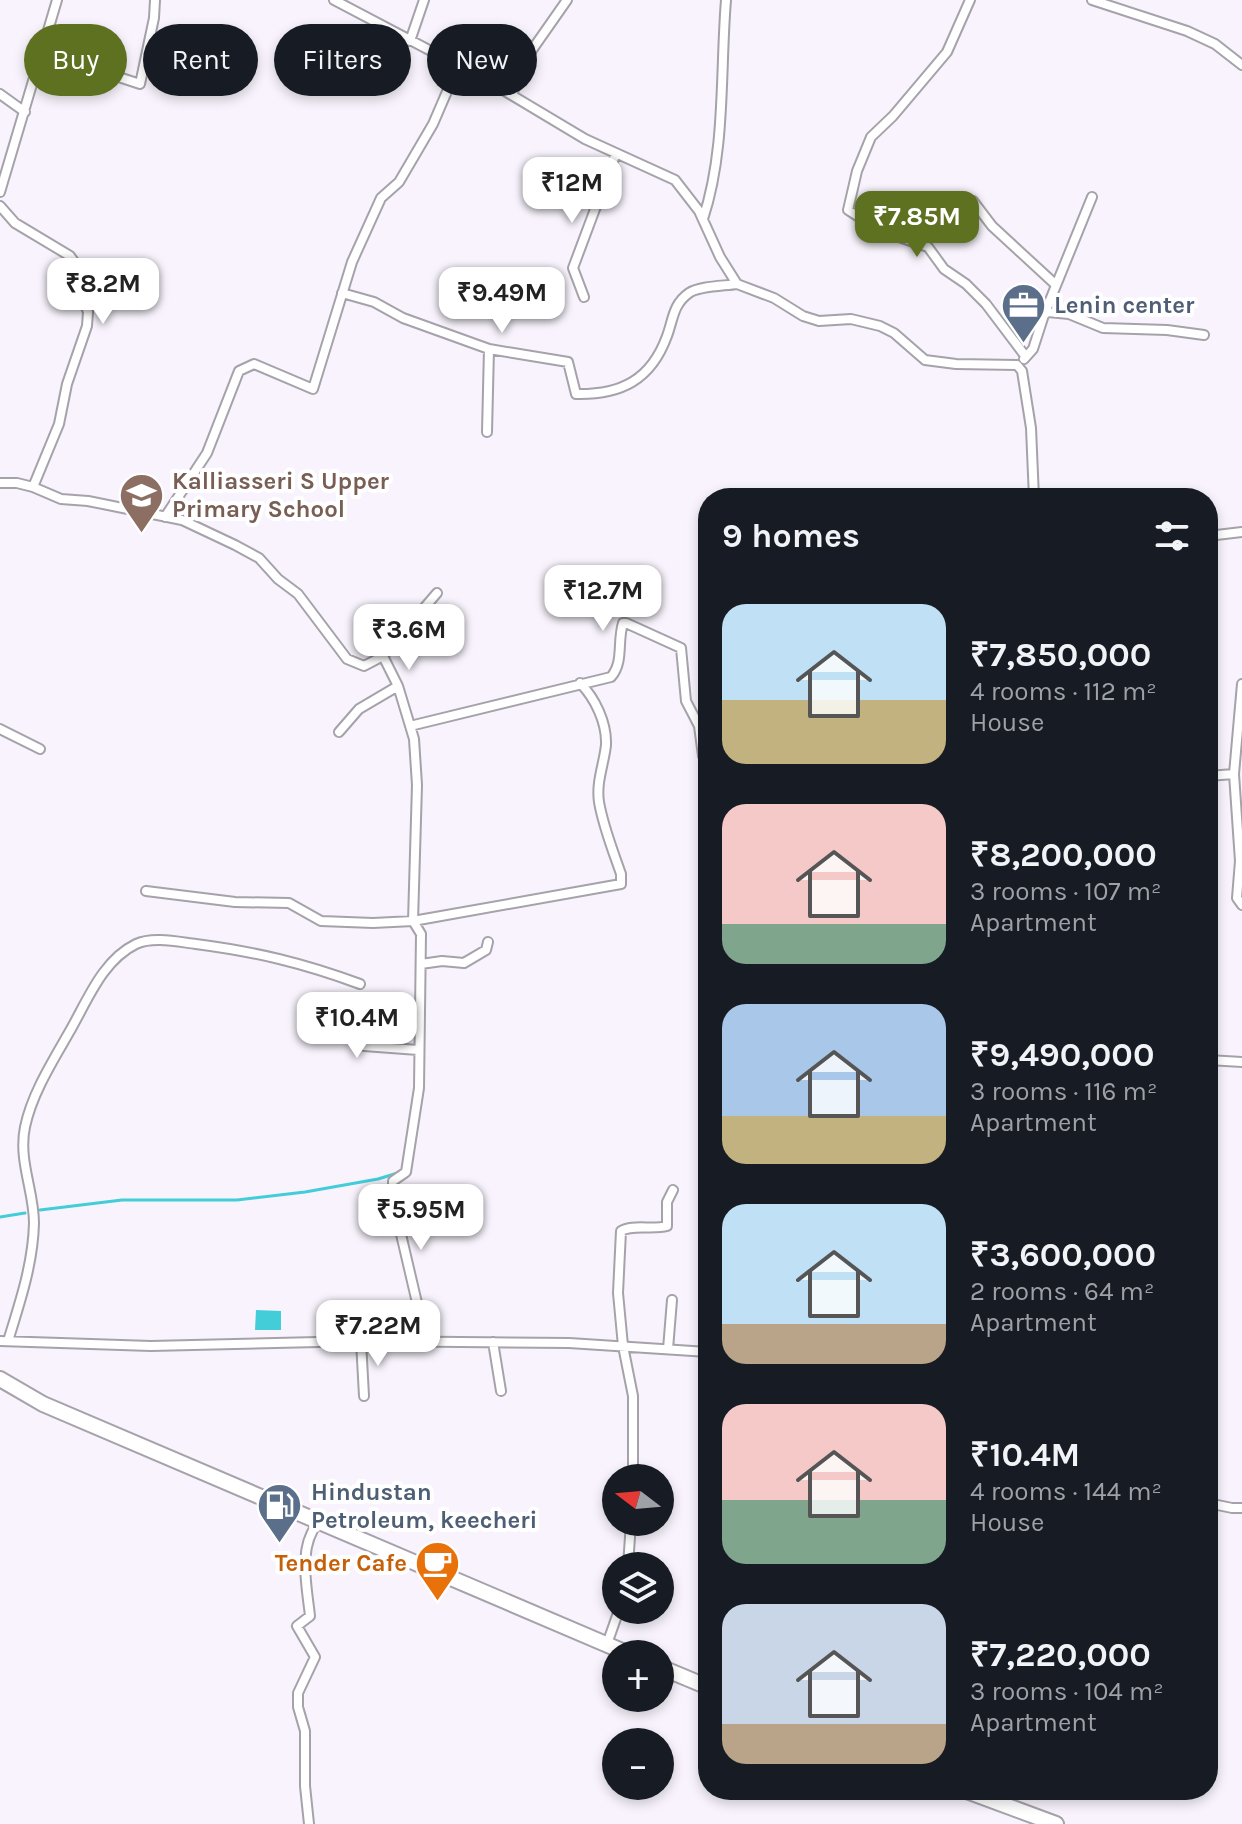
<!DOCTYPE html>
<html lang="en">
<head>
<meta charset="utf-8">
<style>
  :root { --surface:#171b24; --page:#20242c; --text:#f1f3f6; --muted:#9ea1a6; --accent:#5d7120 }
  body { margin:0; font-family:Karla,sans-serif; background:var(--page); color:var(--text); height:100vh; display:flex; flex-direction:column; font-size:30px; white-space:nowrap }
  * { box-sizing:border-box; margin:0 }
  p { font-size:26px; color:var(--muted) }
  .icon { flex:none; width:44px; height:44px; fill:none; stroke:currentColor; stroke-width:2; stroke-linecap:round; stroke-linejoin:round }
  .map { position:relative; flex:1; overflow:hidden }
  .details { position:absolute; left:698px; top:488px; width:520px; height:1312px; display:flex; flex-direction:column; background:var(--surface); border-radius:32px; box-shadow:0 4px 12px #0003 }
  .details>* { flex:none }
  .banner { position:absolute; left:24px; top:24px; width:554px; height:72px; display:flex; gap:16px }
  .needle { width:52px; rotate:286deg }
  .buttons { position:absolute; left:602px; top:1464px; display:grid; gap:16px }
  .buttons a { display:grid; place-items:center; width:72px; height:72px; border-radius:50%; background:var(--surface); box-shadow:0 4px 12px #0003; font-size:40px }
  .price { position:absolute; translate:-50% -68px; padding:0 18px; border-radius:16px; background:#fff; color:#222; font-size:26px; line-height:52px; filter:drop-shadow(0 2px 4px #0008) }
  .price::after { content:''; position:absolute; left:50%; top:48px; width:24px; height:18px; margin-left:-12px; background:inherit; clip-path:polygon(0 0,100% 0,50% 100%) }
  .price.current { background:var(--accent); color:#fff }
  ul { padding:0; list-style:none }
  li { display:flex; align-items:center; gap:24px; height:200px; padding:0 24px }
  li span { display:grid; place-items:center; flex:none; width:224px; height:160px; border-radius:24px; color:#555 }
  li>.icon { margin-inline-start:auto }
  span .icon { width:96px; height:96px; fill:#fffc; stroke-width:1 }
  li b { font-size:34px }
  h2 { display:flex; justify-content:space-between; align-items:center; height:96px; padding:0 24px; font-size:34px }
  .chip { padding:0 28px; border-radius:36px; background:var(--surface); box-shadow:0 4px 12px #0003; font-size:28px; line-height:72px }
  .chip.current { background:var(--accent); color:#fff }
  .map>svg:first-child { display:block }
  .water { fill:#43cdd8 }
  .lines { fill:none; stroke-linecap:round; stroke-linejoin:round }
  .stream { stroke:#43cdd8; stroke-width:3 }
  .minor-casing { stroke:#a6a2aa; stroke-width:12 }
  .trunk-casing { stroke:#a6a2aa; stroke-width:18 }
  .minor { stroke:#fff; stroke-width:8 }
  .trunk { stroke:#fff; stroke-width:14 }
  .labels { text-anchor:middle; stroke-width:8; stroke-linejoin:round; paint-order:stroke }
  .service-label { font-size:24px; font-weight:bold; fill:#4e5e75; stroke:#fff; text-anchor:start }
  .education-label { font-size:24px; font-weight:bold; fill:#785e54; stroke:#fff; text-anchor:start }
  .food-label { font-size:24px; font-weight:bold; fill:#c56008; stroke:#fff; text-anchor:end }
</style>
</head>
<body>
<div class="map">
<svg width="1242" height="1824" viewBox="0 0 1242 1824">
  <rect width="100%" height="100%" fill="#f8f3fc"/>
  <path class="water" d="M 256,1310 L 281,1311 L 281,1330 L 255,1330 Z"/>
  <g class="lines">
    <path class="stream" d="M 40,1210 L 122,1200 L 237,1200 L 305,1192 L 378,1179 L 401,1172
      M 0,1217 L 25,1213"/>
    <defs>
      <path id="minor" d="M 334,0 L 488,81 L 585,139 L 675,180 L 699,211 L 720,257 L 737,284 L 774,298 L 803,316 L 819,321 L 851,319 L 880,326 L 894,333 L 925,360 L 956,364 L 1017,365 L 1022,371 L 1031,428 L 1034,498
        M 970,0 L 947,52 L 893,116 L 871,137 L 857,171 L 848,210 L 879,230 L 928,247 L 944,269 L 966,284 L 986,304 L 1026,357
        M 1092,0 L 1187,31 L 1215,44 L 1242,65
        M 410,41 L 424,0
        M 42,52 L 140,84 L 154,18 L 155,0
        M 0,94 L 25,112
        M 512,95 L 525,60 L 567,0
        M 0,192 L 57,0
        M 973,201 L 992,226 L 1056,285
        M 0,206 L 15,223 L 70,256 L 75,263 L 83,299 L 88,312 L 87,326 L 67,384 L 59,424 L 33,487
        M 703,219 C 726,150 720,72 726,0
        M 342,293 L 374,302 L 403,318 L 489,349
        M 584,297 L 573,268 L 616,153
        M 1044,315 L 1092,197
        M 1024,359 L 1033,349 L 1044,315 L 1048,312 L 1069,314 L 1103,328 L 1167,330 L 1204,335
        M 487,432 L 489,349 L 568,362 L 576,394 C 621,395 651,380 667,336 C 673,320 673,304 689,293 C 699,286 724,286 737,284
        M 0,483 L 17,483 L 33,487 L 61,499 L 88,501 L 182,520 L 235,545 L 259,558 L 278,579 L 298,594 L 347,659 L 364,666 L 383,656 L 398,686 L 414,739 L 417,785 L 413,921 L 421,934 L 419,1088 L 406,1172 L 393,1181 L 393,1200 L 418,1307 L 419,1342
        M 165,517 L 207,453 L 239,371 L 254,364 L 313,389 L 352,262 L 381,198 L 399,182 L 433,124 L 458,66
        M 1208,536 L 1242,532
        M 383,656 L 437,593
        M 410,726 L 611,677 C 624,662 617,642 623,623 L 626,623 L 681,648 L 686,701 L 699,726 L 703,756 L 708,762
        M 0,729 L 40,749
        M 339,732 L 359,709 L 398,686
        M 1234,774 L 1240,861 L 1237,898 L 1242,905
        M 1208,776 L 1234,774 L 1242,684
        M 146,891 L 235,902 L 289,903 L 321,921 L 373,923 L 413,921 L 621,884 L 621,874 C 613,851 603,826 599,802 C 596,782 604,764 606,745 C 607,723 595,698 580,683
        M 421,964 L 442,961 L 464,963 L 486,950 L 488,942
        M 374,1006 L 364,1046 L 418,1050
        M 1208,1060 L 1242,1062
        M 0,1341 L 151,1346 L 361,1341 L 569,1343 L 708,1352
        M 8,1341 C 20,1302 33,1264 34,1223 C 34,1191 18,1160 25,1127 C 32,1093 54,1059 71,1029 C 88,999 103,960 136,944 C 153,936 179,942 196,944 C 257,952 303,963 360,984
        M 361,1341 L 364,1396
        M 493,1342 L 501,1391
        M 668,1349 L 672,1300
        M 633,1478 L 633,1396 L 623,1346 L 618,1293 L 621,1231 C 632,1224 653,1230 667,1226 L 667,1202 L 673,1190
        M 1208,1503 L 1232,1508 L 1242,1508
        M 628,1566 L 631,1522
        M 607,1644 L 619,1610
        M 309,1824 L 305,1786 L 305,1731 L 298,1707 L 298,1693 L 315,1657 L 297,1626 L 310,1616 C 307,1587 297,1546 319,1522"/>
      <path id="trunk" d="M 0,1379 L 43,1404 L 629,1654
        M 660,1667 L 708,1687
        M 964,1790 L 1056,1824"/>
    </defs>
    <use href="#minor" class="minor-casing"/>
    <use href="#trunk" class="trunk-casing"/>
    <use href="#minor" class="minor"/>
    <use href="#trunk" class="trunk"/>
  </g>
  <defs>
    <symbol id="office-pin" viewBox="-11 -11 22 30"><path d="M0 17L-7.5 6A9.5 9.5 0 1 1 7.5 6Z" fill="#5c6f8a" stroke="#fff"/><path d="M-6-3h4V-5.5h4V-3h4V5H-6ZM-1-4.5V-3h2v-1.5ZM-6 0V1H6V0Z" fill="#fff"/></symbol>
    <symbol id="school-pin" viewBox="-11 -11 22 30"><path d="M0 17L-7.5 6A9.5 9.5 0 1 1 7.5 6Z" fill="#8d6e63" stroke="#fff"/><path d="M0-5L7-2L0 1L-7-2ZM-4 1L0 2.5L4 1V4Q0 6-4 4Z" fill="#fff"/></symbol>
    <symbol id="fuel-pin" viewBox="-11 -11 22 30"><path d="M0 17L-7.5 6A9.5 9.5 0 1 1 7.5 6Z" fill="#5c6f8a" stroke="#fff"/><path d="M-5.5-6h7V0h2V4h1.3V-2.5L3-4.5l.8-.8L6-3V5H2.5V1h-1V6h-7ZM-4.2-4.7v3.2H.2V-4.7Z" fill="#fff"/></symbol>
    <symbol id="cafe-pin" viewBox="-11 -11 22 30"><path d="M0 17L-7.5 6A9.5 9.5 0 1 1 7.5 6Z" fill="#e8710a" stroke="#fff"/><path d="M-5.5-4.5H6V0H3Q3 3.5 0 3.5H-2.5Q-5.5 3.5-5.5 0ZM3-3.2v2h1.7v-2ZM-6 4.5H4V6H-6Z" fill="#fff"/></symbol>
  </defs>
  <g fill-rule="evenodd">
    <use href="#office-pin" x="998" y="280" width="51" height="69"/>
    <use href="#school-pin" x="116" y="470" width="51" height="69"/>
    <use href="#fuel-pin" x="254" y="1480" width="51" height="69"/>
    <use href="#cafe-pin" x="412" y="1538" width="51" height="69"/>
  </g>
  <g class="labels">
    <g class="service-label">
      <text x="1054" y="313">Lenin center</text>
      <text x="311" y="1500">Hindustan<tspan x="311" dy="28">Petroleum, keecheri</tspan></text>
    </g>
    <g class="education-label">
      <text x="172" y="489">Kalliasseri S Upper<tspan x="172" dy="28">Primary School</tspan></text>
    </g>
    <g class="food-label">
      <text x="407" y="1571">Tender Cafe</text>
    </g>
  </g>
</svg>
<div class="buttons">
<a><svg class="needle" viewBox="-14 -14 28 28"><path d="M0-13l5 13h-10z" fill="#e53935"/><path d="M0 13l5-13h-10z" fill="#9ea1a6"/></svg></a>
<a><svg class="icon" aria-label="layers" viewBox="0 0 24 24"><path d="M12 4l9 5-9 5-9-5zM3 14l9 5 9-5"/></svg></a>
<a>+</a>
<a>−</a>
</div>
<b class="price" style="left:572px;top:225px">₹12M</b>
<b class="price current" style="left:917px;top:259px">₹7.85M</b>
<b class="price" style="left:103px;top:326px">₹8.2M</b>
<b class="price" style="left:502px;top:335px">₹9.49M</b>
<b class="price" style="left:603px;top:633px">₹12.7M</b>
<b class="price" style="left:409px;top:672px">₹3.6M</b>
<b class="price" style="left:357px;top:1060px">₹10.4M</b>
<b class="price" style="left:421px;top:1252px">₹5.95M</b>
<b class="price" style="left:378px;top:1368px">₹7.22M</b>
<div class="banner">
<a class="chip current">Buy</a>
<a class="chip">Rent</a>
<a class="chip">Filters</a>
<a class="chip">New</a>
</div>
<section class="details">
<h2>9 homes<svg class="icon" aria-label="filters" viewBox="0 0 24 24"><path d="M4 7h16M4 17h16"/><circle cx="9" cy="7" r="2"/><circle cx="15" cy="17" r="2"/></svg></h2>
<ul>
<li><span style="background:linear-gradient(#bfe0f5 60%,#c2b280 0)"><svg class="icon" aria-label="home" viewBox="0 0 24 24"><path d="M3 11l9-7 9 7M6 9v11h12V9"/></svg></span><div><b>₹7,850,000</b><p>4 rooms · 112 m²</p><p>House</p></div></li>
<li><span style="background:linear-gradient(#f6c9c9 75%,#7fa58c 0)"><svg class="icon" aria-label="home" viewBox="0 0 24 24"><path d="M3 11l9-7 9 7M6 9v11h12V9"/></svg></span><div><b>₹8,200,000</b><p>3 rooms · 107 m²</p><p>Apartment</p></div></li>
<li><span style="background:linear-gradient(#a9c7e8 70%,#c2b280 0)"><svg class="icon" aria-label="home" viewBox="0 0 24 24"><path d="M3 11l9-7 9 7M6 9v11h12V9"/></svg></span><div><b>₹9,490,000</b><p>3 rooms · 116 m²</p><p>Apartment</p></div></li>
<li><span style="background:linear-gradient(#bfe0f5 75%,#b9a48a 0)"><svg class="icon" aria-label="home" viewBox="0 0 24 24"><path d="M3 11l9-7 9 7M6 9v11h12V9"/></svg></span><div><b>₹3,600,000</b><p>2 rooms · 64 m²</p><p>Apartment</p></div></li>
<li><span style="background:linear-gradient(#f6c9c9 60%,#7fa58c 0)"><svg class="icon" aria-label="home" viewBox="0 0 24 24"><path d="M3 11l9-7 9 7M6 9v11h12V9"/></svg></span><div><b>₹10.4M</b><p>4 rooms · 144 m²</p><p>House</p></div></li>
<li><span style="background:linear-gradient(#c9d6e8 75%,#b9a48a 0)"><svg class="icon" aria-label="home" viewBox="0 0 24 24"><path d="M3 11l9-7 9 7M6 9v11h12V9"/></svg></span><div><b>₹7,220,000</b><p>3 rooms · 104 m²</p><p>Apartment</p></div></li>
</ul>
</section>
</div>
</body>
</html>
